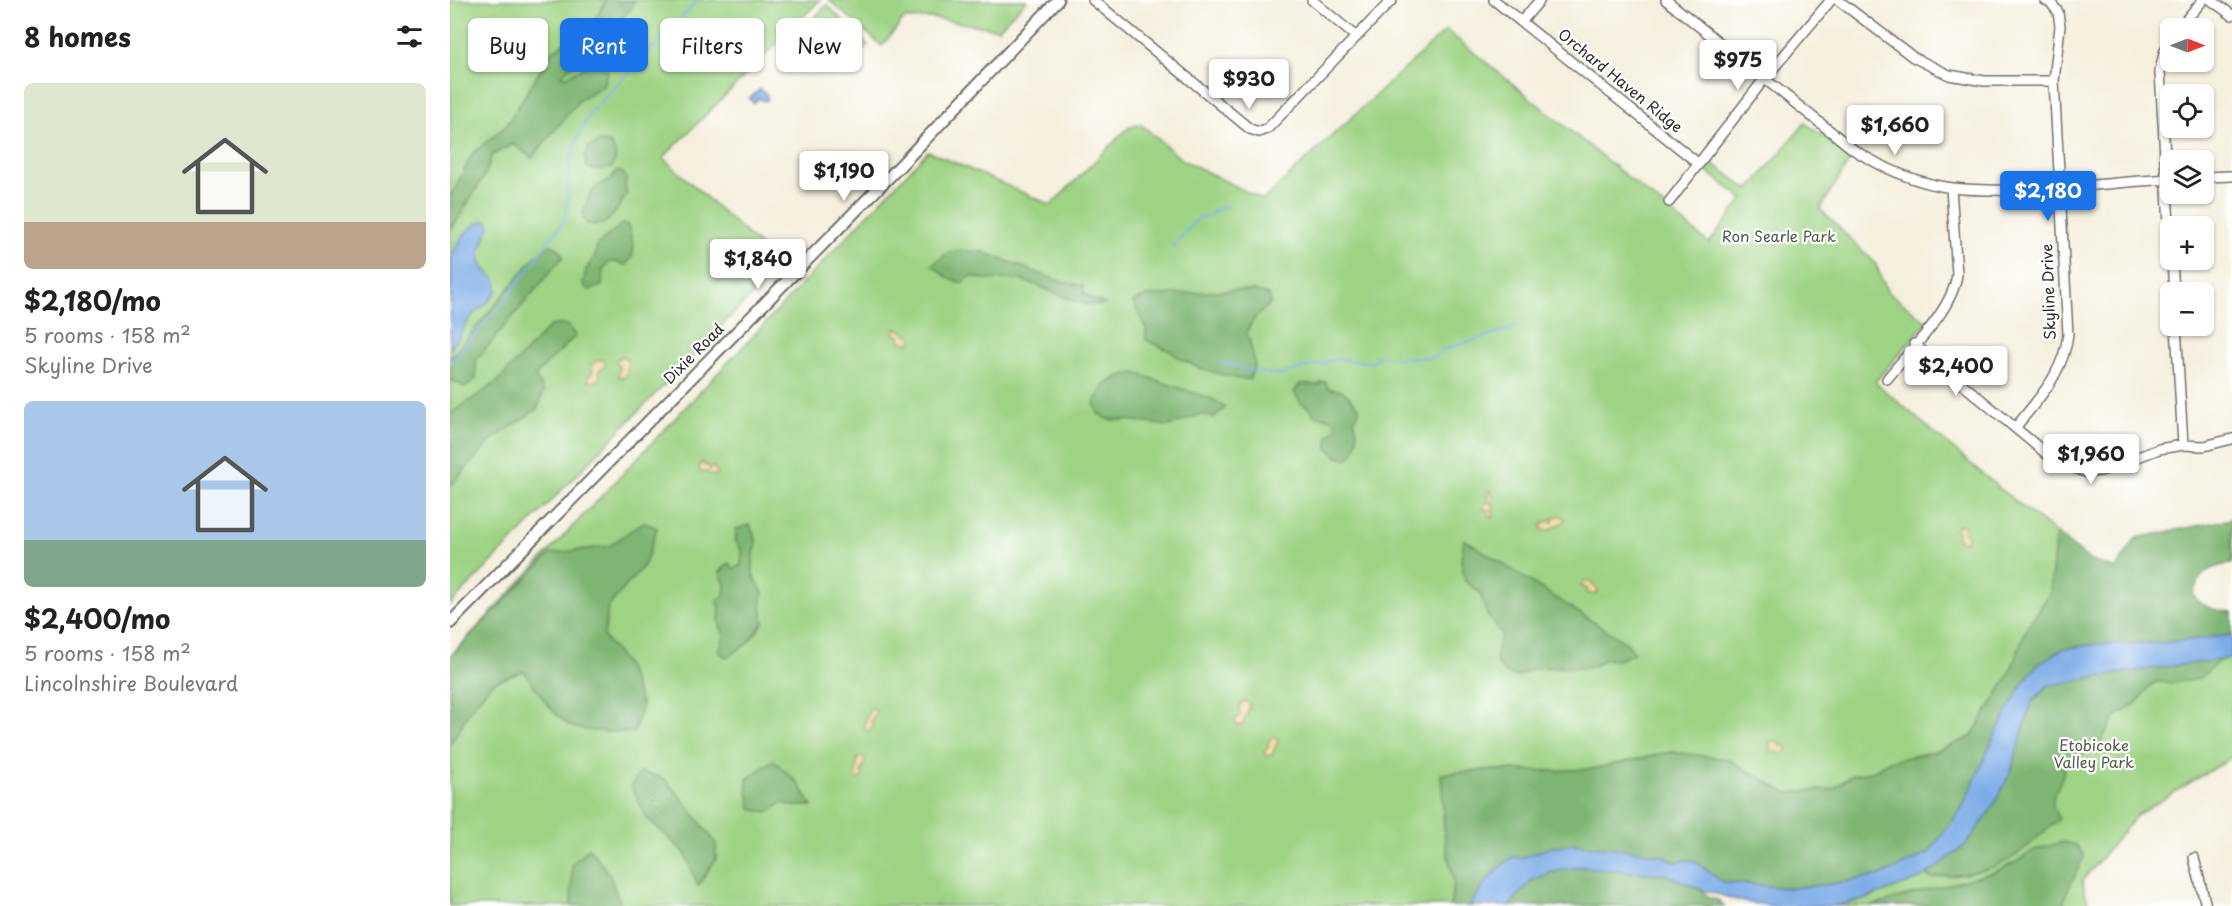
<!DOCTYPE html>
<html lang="en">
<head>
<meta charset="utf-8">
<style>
  :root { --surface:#fff; --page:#f6f6f6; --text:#222; --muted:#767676; --accent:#1a73e8 }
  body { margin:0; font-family:"Playpen Sans",sans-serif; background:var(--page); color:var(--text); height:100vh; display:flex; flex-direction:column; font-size:22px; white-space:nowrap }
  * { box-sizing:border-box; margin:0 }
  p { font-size:20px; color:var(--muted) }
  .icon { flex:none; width:33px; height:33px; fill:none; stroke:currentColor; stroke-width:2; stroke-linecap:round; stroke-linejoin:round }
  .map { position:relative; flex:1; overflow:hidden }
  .drawer { display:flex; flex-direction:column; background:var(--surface); width:450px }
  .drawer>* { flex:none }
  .top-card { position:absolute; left:18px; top:18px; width:570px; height:54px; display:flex; gap:12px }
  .needle { width:39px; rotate:90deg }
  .tools { position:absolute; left:1710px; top:18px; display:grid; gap:12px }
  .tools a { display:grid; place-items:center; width:54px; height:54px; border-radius:9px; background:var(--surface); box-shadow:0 2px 4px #0004; font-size:30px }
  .price { position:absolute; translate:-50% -51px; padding:0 14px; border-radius:6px; background:#fff; color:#222; font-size:20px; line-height:39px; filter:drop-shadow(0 2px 3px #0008) }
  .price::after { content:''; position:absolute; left:50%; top:36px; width:18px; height:14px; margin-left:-9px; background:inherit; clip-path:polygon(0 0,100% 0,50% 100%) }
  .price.on { background:var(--accent); color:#fff }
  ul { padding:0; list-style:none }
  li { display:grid; align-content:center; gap:12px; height:318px; padding:0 24px }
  li span { display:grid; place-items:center; height:186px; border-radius:9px; color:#555 }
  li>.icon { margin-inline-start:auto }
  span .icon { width:108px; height:108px; fill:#fffc; stroke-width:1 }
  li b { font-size:26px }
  h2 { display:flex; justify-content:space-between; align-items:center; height:72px; padding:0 24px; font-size:26px }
  .pill { padding:0 21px; border-radius:9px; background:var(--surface); box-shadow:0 2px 4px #0004; font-size:21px; line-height:54px }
  .pill.on { background:var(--accent); color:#fff }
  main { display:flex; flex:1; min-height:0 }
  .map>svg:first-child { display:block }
  .green { fill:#9ed384; stroke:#647f58; stroke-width:1.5 }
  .forest { fill:#7eb572; stroke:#54704e; stroke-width:1.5 }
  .sand { fill:#eeda9e; stroke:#8c8264; stroke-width:1.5 }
  .water { fill:#7cace7; stroke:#546c89; stroke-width:1.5 }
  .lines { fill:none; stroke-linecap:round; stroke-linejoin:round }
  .stream { stroke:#7cace7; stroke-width:2 }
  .minor-casing { stroke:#727069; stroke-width:12 }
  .major-casing { stroke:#727069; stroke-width:14 }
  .minor { stroke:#fff; stroke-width:9 }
  .major { stroke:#fff; stroke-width:10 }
  .labels { text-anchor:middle; stroke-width:4.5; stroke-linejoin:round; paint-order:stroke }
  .street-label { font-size:15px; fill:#2b2b2b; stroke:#fff }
  .park-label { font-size:15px; fill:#4e5d46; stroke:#fff }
</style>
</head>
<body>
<main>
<section class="drawer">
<h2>8 homes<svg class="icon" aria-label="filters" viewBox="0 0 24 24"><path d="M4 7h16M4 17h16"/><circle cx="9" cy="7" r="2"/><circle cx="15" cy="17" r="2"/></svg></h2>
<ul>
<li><span style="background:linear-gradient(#dfe7d0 75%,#b9a48a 0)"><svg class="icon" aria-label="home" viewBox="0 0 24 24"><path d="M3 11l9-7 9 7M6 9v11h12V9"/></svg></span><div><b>$2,180/mo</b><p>5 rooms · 158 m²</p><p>Skyline Drive</p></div></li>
<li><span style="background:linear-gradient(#a9c7e8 75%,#7fa58c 0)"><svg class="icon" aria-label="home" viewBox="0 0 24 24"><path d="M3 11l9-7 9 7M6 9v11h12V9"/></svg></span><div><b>$2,400/mo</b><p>5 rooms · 158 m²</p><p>Lincolnshire Boulevard</p></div></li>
</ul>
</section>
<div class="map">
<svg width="1782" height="906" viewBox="0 0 1782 906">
  <rect width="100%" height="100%" fill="#fff"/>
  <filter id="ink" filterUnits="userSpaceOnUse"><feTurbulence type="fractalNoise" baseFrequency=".0167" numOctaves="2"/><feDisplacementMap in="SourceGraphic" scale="12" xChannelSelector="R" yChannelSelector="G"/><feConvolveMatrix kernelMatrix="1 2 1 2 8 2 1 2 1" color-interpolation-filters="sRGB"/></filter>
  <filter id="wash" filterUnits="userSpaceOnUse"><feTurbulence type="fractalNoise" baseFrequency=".008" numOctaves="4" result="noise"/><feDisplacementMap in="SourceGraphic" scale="24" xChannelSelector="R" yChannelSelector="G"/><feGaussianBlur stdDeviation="1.35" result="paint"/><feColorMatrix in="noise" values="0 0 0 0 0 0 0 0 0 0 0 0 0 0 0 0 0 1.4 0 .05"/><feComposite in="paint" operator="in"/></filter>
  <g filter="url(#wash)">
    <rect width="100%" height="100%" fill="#f5efdd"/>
    <path class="green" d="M 0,0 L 370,0 L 213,158 L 331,265 L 0,605 Z
      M 379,0 L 577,0 L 548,29 L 481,18 L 454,19 L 432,46 Z
      M 377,5 L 418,45 L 401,62 L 360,22 Z
      M 996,30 L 1259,243 L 1293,199 L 1252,168 L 1258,160 L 1299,190 L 1355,123 L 1402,157 L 1370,209 L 1425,263 L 1437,291 L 1477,322 L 1425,382 L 1555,493 L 1606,533 L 1600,593 L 1576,629 L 1559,675 L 1521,737 L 1487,751 L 1440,761 L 1421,772 L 1402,775 L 1383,789 L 1336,793 L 1278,759 L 1221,752 L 1142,769 L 1102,771 L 1037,770 L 992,774 L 995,842 L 1004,882 L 1000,906 L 0,906 L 0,656 L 478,151 L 601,205 L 678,128 L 691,124 L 731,159 L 813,200 Z
      M 1782,658 L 1782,757 L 1687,815 L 1632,881 L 1639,906 L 1382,906 L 1413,900 L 1713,669 Z"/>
    <path class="forest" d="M 156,0 L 184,0 L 181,9 L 155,33 L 145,20 Z
      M 123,35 L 133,44 L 132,55 L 111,76 L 115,77 L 143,63 L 158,70 L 153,86 L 130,99 L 82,158 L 63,144 L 42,155 L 36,173 L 0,232 L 0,198 L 23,153 L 56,126 L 101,53 Z
      M 150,142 L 160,143 C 166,152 168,159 161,168 L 142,170 L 136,166 L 135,156 L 139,147 Z
      M 166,171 L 172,172 L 176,177 L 175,187 L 177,193 C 172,202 162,221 152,224 C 147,225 142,224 137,224 L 132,216 C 138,200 141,183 160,181 Z
      M 172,224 L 178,225 L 184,247 L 182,258 L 175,265 L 168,262 L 160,262 L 153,269 L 152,286 L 139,290 L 133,285 L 136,269 L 145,256 L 147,245 Z
      M 101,245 L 108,248 L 113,257 L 26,360 L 26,379 L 15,387 L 2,380 L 0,382 L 0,359 L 85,257 Z
      M 511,251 L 533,252 L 609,281 L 633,286 L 634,293 L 642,299 L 655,304 C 624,310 599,285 569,280 C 553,277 538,283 522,276 L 512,283 L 498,278 L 482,265 L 499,252 Z
      M 783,290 L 804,291 L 819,295 L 821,303 L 804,319 L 797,331 L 805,363 L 800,379 L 789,379 L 752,369 L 730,359 L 720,351 L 696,340 L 696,329 L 683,302 L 697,296 Z
      M 116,324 L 126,335 L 85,376 L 94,392 L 87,409 L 43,439 L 0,486 L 0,414 L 47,382 L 100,326 Z
      M 685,373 L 762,399 L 775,408 L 763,418 L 752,414 L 719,426 L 677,420 L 660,420 L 649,414 L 644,404 C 651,385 664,375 685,373 Z
      M 871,382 L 876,382 L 878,388 L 893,391 L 909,407 L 909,412 L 904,420 C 909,432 909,451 897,459 L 888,457 L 878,448 L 878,436 L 887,427 C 884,415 873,418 863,415 L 862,410 L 851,403 L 844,392 L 850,384 L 870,385 Z
      M 1782,519 L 1782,564 C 1760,566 1748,573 1743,595 C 1752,608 1767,611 1782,612 L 1782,635 L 1710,643 L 1647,644 L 1612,649 L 1545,735 L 1512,808 L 1478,854 L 1432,875 L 1383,884 L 1341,888 L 1272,882 L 1245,861 L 1236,860 L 1227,862 L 1209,855 L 1122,844 L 1102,847 L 1071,858 L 1063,857 L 1058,860 L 1035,883 L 1020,906 L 1000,906 L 1004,882 L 995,842 L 991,774 L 1037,770 L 1102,771 L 1142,769 L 1221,752 L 1278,759 L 1336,793 L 1383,789 L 1402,775 L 1421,772 L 1440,761 L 1487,751 L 1521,737 L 1559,675 L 1576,629 L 1600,593 L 1606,533 L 1641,561 L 1666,569 L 1686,538 Z
      M 193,522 L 207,528 L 195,564 L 158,607 L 154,637 L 177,666 L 192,705 L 184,732 C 169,732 131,733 119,725 C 100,712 87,690 74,671 L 42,683 L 22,707 L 0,745 L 0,657 L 100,554 L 159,546 Z
      M 300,525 L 307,543 L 303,558 L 303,575 L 313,593 L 311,608 L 314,622 L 298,643 L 277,658 L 269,652 L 274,636 L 269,623 L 270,607 L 266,602 L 274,595 L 275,584 L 270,572 L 279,563 L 284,569 L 291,565 L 292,550 L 286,542 L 286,529 Z
      M 1014,539 L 1178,644 L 1184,653 L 1168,660 L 1155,659 L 1144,666 L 1131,668 L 1094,667 L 1079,670 L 1066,677 C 1041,669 1044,655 1052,634 L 1037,615 L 1030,593 L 1015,581 L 1011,560 Z
      M 1771,659 L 1749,679 L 1723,683 L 1707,682 L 1701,685 L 1686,704 L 1666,716 L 1650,743 L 1615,763 C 1615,788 1592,794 1609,819 C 1594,831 1581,845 1565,856 C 1541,873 1507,875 1480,878 L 1476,875 L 1516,845 L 1561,772 L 1581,703 L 1597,686 L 1657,675 Z
      M 323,760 L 349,784 L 362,806 L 344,806 L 332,803 L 319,812 L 302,810 L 297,788 L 297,779 Z
      M 190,772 L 213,778 L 230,796 L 266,843 L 266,859 L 248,886 L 235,853 L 196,817 L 181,786 Z
      M 1613,842 L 1626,845 L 1634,856 L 1616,894 L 1613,906 L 1421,906 L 1544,872 L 1566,862 L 1584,850 Z
      M 139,848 L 159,874 L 171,906 L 121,906 L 122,864 Z
      M 1130,867 L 1214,874 L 1250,889 L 1260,898 L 1268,900 L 1274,906 L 1059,906 L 1082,880 L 1103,872 Z"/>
    <path class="sand" d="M 447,328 L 460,336 L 462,340 L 460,343 L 451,342 L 450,336 L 444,334 L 445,329 Z
      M 171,356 L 176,358 L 178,362 L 177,375 L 172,378 L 168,376 L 170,368 L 165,362 Z
      M 148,360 L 154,360 L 156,365 L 149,370 L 150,380 L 145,382 L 139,382 L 138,377 L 143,372 L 141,365 Z
      M 252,462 L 255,466 L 258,465 L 260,470 L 263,466 L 267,472 L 266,475 L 261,475 L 257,472 L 250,472 L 249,466 Z
      M 1041,490 L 1043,495 L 1043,519 L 1038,514 L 1040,510 L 1033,509 L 1034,504 L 1040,502 L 1037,494 Z
      M 1111,515 L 1115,519 L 1113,522 L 1098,531 L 1091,529 L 1092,524 L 1098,521 L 1103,522 L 1103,518 Z
      M 1510,524 L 1515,526 L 1514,533 L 1517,535 L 1517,540 L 1514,543 L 1507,538 L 1508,533 L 1505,528 Z
      M 1134,581 L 1140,582 L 1148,590 L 1147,594 L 1138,594 L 1137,589 L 1131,586 Z
      M 795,701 L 800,705 L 793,724 L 788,726 L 784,721 L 791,714 L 789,710 L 790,704 Z
      M 420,709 L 424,709 L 426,712 L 421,721 L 423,727 L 419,731 L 416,730 L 414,725 Z
      M 823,737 L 826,738 L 828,741 L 822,755 L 816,756 L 814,752 L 819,746 L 817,743 Z
      M 1325,740 L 1329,745 L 1338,747 L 1336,752 L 1333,754 L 1320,751 L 1320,742 Z
      M 412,756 L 415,760 L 413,768 L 411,770 L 413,776 L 407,780 L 405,778 L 408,758 Z"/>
    <path class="water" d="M 310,89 L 317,95 L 318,100 L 314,101 L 309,98 L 304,103 L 299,99 Z
      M 32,221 L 37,221 L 40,226 C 29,253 21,259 46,280 L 47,290 C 39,305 30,306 21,317 C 13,327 9,339 0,349 L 2,256 C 8,241 17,228 32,221 Z
      M 1782,635 L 1782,658 L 1657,675 L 1597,686 L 1581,703 L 1561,772 L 1542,808 L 1516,845 L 1472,878 L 1413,900 L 1382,906 L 1322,906 L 1294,902 L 1250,889 L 1214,874 L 1130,867 L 1103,872 L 1082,880 L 1059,906 L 1020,906 L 1035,883 L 1058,860 L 1063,857 L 1071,858 L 1102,847 L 1122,844 L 1175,849 L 1209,855 L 1227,862 L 1236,860 L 1245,861 L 1272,882 L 1341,888 L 1383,884 L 1432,875 L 1478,854 L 1512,808 L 1545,735 L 1573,683 L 1588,664 L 1612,649 L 1647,644 L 1710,643 Z"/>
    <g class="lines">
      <path class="stream" d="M 724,250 L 723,246 L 746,220 L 750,217 L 759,216 L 767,209 L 778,206
        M 945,358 L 982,358 L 995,349 L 1067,327
        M 0,362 L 49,308 L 113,222 C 120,208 117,196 118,181 C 119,158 129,133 140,113 L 248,0
        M 772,362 L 805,372
        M 919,362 L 924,362 L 927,356 L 940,357
        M 843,371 L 888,359 L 917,362
        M 809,372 L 829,375 L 840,372"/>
    </g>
  </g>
  <g filter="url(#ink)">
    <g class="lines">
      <defs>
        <path id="minor" d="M 643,0 L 800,129 L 809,132 L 818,128 L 942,0
          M 862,0 L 905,36
          M 1044,0 L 1249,164
          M 1216,0 L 1404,150 C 1433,168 1469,184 1503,188 C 1572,195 1651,183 1720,179
          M 1388,0 L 1463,57 L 1499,75 L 1534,81 L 1604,81
          M 1761,0 L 1782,15
          M 1071,22 L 1090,0
          M 1729,28 L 1753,0
          M 1720,40 L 1714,53 L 1710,71 L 1720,242
          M 1754,177 L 1782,176
          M 1219,202 L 1315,78 L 1381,0
          M 1722,260 L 1724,292
          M 1726,326 L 1733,445
          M 1464,344 L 1605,461 L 1636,472 L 1651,471 L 1709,449 L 1733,445 L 1754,446 L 1782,439
          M 1437,379 C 1460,350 1503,310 1507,274 L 1501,188
          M 1565,428 C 1589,398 1614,373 1618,334 L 1604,81 L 1610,26 L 1608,12 L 1601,3 L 1595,0
          M 1744,858 L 1756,906"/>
        <path id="major" d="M 0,623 L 447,169 L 608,0"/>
      </defs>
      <use href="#minor" class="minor-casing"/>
      <use href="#major" class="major-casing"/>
      <use href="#minor" class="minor"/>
      <use href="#major" class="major"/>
    </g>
  </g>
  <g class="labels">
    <g class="street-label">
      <text transform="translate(1170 81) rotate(39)" y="5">Orchard Haven Ridge</text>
      <text transform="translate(1599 292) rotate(-92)" y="5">Skyline Drive</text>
      <text transform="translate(244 354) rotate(-45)" y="5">Dixie Road</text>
    </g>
    <g class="park-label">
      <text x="1329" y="242">Ron Searle Park</text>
      <text x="1644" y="751">Etobicoke<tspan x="1644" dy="17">Valley Park</tspan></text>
    </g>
  </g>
</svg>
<div class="tools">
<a><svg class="needle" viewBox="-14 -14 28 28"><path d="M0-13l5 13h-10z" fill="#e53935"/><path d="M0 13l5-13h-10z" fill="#767676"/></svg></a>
<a><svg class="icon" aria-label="locate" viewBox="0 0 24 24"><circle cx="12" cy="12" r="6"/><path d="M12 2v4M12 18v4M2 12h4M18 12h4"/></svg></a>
<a><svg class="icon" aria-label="layers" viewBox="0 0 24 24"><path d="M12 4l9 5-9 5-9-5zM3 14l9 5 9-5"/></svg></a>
<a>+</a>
<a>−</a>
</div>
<b class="price" style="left:1288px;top:91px">$975</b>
<b class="price" style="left:799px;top:110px">$930</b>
<b class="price" style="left:1445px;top:156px">$1,660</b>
<b class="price" style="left:394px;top:202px">$1,190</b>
<b class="price on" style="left:1598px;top:222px">$2,180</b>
<b class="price" style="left:308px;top:290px">$1,840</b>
<b class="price" style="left:1506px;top:397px">$2,400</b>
<b class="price" style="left:1641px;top:485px">$1,960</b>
<div class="top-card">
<a class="pill">Buy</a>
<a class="pill on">Rent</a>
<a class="pill">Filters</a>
<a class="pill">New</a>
</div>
</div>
</main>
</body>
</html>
